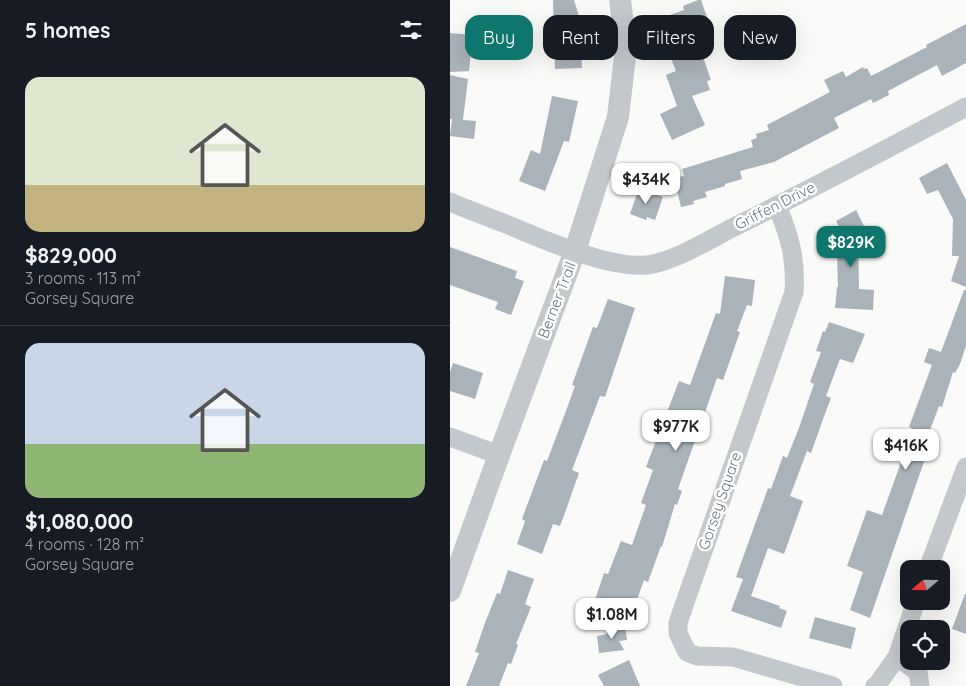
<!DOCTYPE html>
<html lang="en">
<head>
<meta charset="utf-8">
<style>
  :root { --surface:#171b24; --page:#242831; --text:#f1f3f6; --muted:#9ea1a6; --line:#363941; --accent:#0f766e }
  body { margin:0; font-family:Quicksand,sans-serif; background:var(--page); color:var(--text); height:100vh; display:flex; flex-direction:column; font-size:19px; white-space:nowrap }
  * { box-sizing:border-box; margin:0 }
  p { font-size:16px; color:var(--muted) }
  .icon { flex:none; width:28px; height:28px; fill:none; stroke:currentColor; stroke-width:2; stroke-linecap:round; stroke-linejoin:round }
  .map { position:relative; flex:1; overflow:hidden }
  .drawer { display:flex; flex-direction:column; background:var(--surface); width:450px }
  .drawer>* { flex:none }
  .hud { position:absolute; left:15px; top:15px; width:425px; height:45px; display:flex; gap:10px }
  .needle { width:32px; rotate:250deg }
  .controls { position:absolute; left:450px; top:560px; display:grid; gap:10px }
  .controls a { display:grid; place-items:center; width:50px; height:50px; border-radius:10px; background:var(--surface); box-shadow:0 5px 20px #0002; font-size:25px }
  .price { position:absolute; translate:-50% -42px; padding:0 11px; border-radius:10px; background:#fff; color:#222; font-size:16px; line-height:32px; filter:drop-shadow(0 1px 2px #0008) }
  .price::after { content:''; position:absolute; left:50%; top:30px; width:15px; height:11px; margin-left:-8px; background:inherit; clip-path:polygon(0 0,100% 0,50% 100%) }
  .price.selected { background:var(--accent); color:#fff }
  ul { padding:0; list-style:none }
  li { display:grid; align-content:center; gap:10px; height:265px; padding:0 25px }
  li+li { border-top:1px solid var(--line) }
  li span { display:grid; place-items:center; height:155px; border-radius:15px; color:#555 }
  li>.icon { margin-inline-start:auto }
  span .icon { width:90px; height:90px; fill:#fffc; stroke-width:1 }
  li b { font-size:21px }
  h2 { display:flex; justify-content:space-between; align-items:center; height:60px; padding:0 25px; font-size:21px }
  .pill { padding:0 18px; border-radius:15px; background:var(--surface); box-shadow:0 5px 20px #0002; font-size:18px; line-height:45px }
  .pill.selected { background:var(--accent); color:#fff }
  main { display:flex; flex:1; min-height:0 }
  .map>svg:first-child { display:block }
  .building { fill:#aab3b9 }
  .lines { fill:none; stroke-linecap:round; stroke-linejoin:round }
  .minor { stroke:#c3c8cc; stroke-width:19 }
  .tertiary { stroke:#c3c8cc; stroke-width:22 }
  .labels { text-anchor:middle; stroke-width:5; stroke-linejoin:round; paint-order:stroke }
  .street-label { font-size:15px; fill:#657683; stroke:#fff }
</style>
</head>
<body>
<main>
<section class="drawer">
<h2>5 homes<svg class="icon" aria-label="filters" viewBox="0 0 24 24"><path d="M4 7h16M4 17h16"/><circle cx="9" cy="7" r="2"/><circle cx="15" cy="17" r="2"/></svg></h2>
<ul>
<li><span style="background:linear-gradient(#dfe7d0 70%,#c2b280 0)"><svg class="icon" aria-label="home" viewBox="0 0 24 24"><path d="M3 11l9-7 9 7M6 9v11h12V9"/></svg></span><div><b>$829,000</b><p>3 rooms · 113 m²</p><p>Gorsey Square</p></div></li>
<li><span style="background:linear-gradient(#c9d6e8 65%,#8fb573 0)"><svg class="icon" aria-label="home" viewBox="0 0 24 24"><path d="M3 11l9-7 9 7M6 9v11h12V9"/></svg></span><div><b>$1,080,000</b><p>4 rooms · 128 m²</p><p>Gorsey Square</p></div></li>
</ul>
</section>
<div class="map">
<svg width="516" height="686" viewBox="0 0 516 686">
  <rect width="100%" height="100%" fill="#fafaf8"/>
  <path class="building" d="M 103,0 L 124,0 L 130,19 L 132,68 L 105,69 Z
    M 248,0 L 251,0 L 258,20 L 249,24 L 260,55 L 253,57 L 261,80 L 257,81 L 260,90 L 242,96 L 255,125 L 222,140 L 210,114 L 227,106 L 216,75 L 226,71 L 218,51 L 227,48 L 217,16 L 234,10 L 233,6 Z
    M 516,24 L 516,63 L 492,76 L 487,65 L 438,91 L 439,95 L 423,103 L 421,99 L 384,118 L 389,128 L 324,162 L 290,171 L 292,179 L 275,184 L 275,186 L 255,192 L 257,197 L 243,201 L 244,204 L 231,207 L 224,178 L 234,176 L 232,169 L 303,147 L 301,140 L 307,138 L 306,134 L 319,130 L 317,125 L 380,92 L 374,80 L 393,71 L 396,77 L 413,67 L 414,69 L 417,68 L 421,76 L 477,47 L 476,45 Z
    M 0,33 L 23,35 L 19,71 L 0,72 Z
    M 0,75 L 18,79 L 13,120 L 26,121 L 24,139 L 0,136 L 2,119 L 0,119 Z
    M 102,96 L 128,101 L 119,142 L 114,141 L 95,191 L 69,181 L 81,150 L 90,154 Z
    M 497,163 L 516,200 L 516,287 L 501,281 L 509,256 L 502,256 L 503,219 L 488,190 L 477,194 L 469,178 Z
    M 189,188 L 213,197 L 205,220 L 197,217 L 196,220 L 180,214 Z
    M 406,210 L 415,228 L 408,232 L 409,289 L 424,290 L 423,310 L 385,308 L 387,287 L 388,287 L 387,252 L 402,252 L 386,221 Z
    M 0,247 L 67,271 L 65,278 L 74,281 L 61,315 L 45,309 L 48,302 L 0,285 Z
    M 275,276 L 305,280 L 302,306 L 297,305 L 287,331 L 290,332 L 273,380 L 267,378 L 228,489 L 232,491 L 227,505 L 225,504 L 212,547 L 211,546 L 198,582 L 194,580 L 182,614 L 145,600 L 154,573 L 158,574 L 171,541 L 182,545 L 196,505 L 191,503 L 203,470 L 196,467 L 229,381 L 240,385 L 266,313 L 270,314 Z
    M 514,290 L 516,290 L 516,346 L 510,364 L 505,373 L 503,372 L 492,407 L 489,406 L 473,449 L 478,450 L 420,618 L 400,610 L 413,572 L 397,566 L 417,510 L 432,515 L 463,429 L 459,427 L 482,365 L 474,362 L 479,348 L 491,352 Z
    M 158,299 L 185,308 L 155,397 L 150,396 L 122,470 L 129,473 L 117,507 L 110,526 L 103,524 L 92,554 L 67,544 L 75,521 L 72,519 L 94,460 L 97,461 L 116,411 L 125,386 L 122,385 L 143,327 L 147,328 Z
    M 379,322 L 415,334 L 403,363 L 390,359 L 376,396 L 381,398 L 373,419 L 361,453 L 357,451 L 340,496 L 353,501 L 334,554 L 318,548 L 301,596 L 330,606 L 329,608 L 337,611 L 331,628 L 281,611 L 293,579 L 286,577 L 318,488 L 321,489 L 333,456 L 337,458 L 350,425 L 364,384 L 360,382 L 371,352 L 366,351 L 373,331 L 375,332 Z
    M 3,363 L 33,373 L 25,399 L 0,391 L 0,372 Z
    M 58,570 L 84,579 L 75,604 L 81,607 L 66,644 L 68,645 L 61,664 L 58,663 L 49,686 L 16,686 L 29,653 L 25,652 L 35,623 L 47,593 L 50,594 Z
    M 515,594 L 516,594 L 516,634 L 502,629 Z
    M 365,617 L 406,628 L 401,649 L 359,638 Z
    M 175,626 L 177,640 L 169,641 L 174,650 L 149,653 L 147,636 L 157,634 L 156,628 Z
    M 179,660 L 190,686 L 154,686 L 148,675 Z"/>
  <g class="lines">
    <path class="minor" d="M 0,202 C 18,210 38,217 56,224 C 92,239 159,269 197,265 C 224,262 260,239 284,227 C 362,189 439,148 516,107
      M 327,206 C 340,237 346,258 344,292 L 232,611 L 228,623 L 228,633 L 237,652 L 247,656 L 283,657 L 383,686
      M 0,437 L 49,455
      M 478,569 L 516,467
      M 447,657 L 468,672 L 470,686
      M 425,686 L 427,685 L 447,657 L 466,601"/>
    <path class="tertiary" d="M 0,591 L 49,455 L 125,251 L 168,117 L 176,48 L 170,0"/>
  </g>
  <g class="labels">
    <g class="street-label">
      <text transform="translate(325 206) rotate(-27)" y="5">Griffen Drive</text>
      <text transform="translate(107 300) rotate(-69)" y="5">Berner Trail</text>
      <text transform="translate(270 501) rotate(-71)" y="5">Gorsey Square</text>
    </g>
  </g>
</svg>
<div class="controls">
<a><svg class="needle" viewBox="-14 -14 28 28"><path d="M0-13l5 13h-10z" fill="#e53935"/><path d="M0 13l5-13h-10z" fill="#9ea1a6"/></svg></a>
<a><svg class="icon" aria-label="locate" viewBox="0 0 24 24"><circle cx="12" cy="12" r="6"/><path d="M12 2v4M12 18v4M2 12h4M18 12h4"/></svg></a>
</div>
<b class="price" style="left:196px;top:205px">$434K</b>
<b class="price selected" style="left:401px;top:268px">$829K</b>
<b class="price" style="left:226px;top:452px">$977K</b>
<b class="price" style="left:456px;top:471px">$416K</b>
<b class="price" style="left:162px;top:640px">$1.08M</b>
<div class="hud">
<a class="pill selected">Buy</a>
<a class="pill">Rent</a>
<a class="pill">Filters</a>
<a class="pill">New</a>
</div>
</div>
</main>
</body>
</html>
